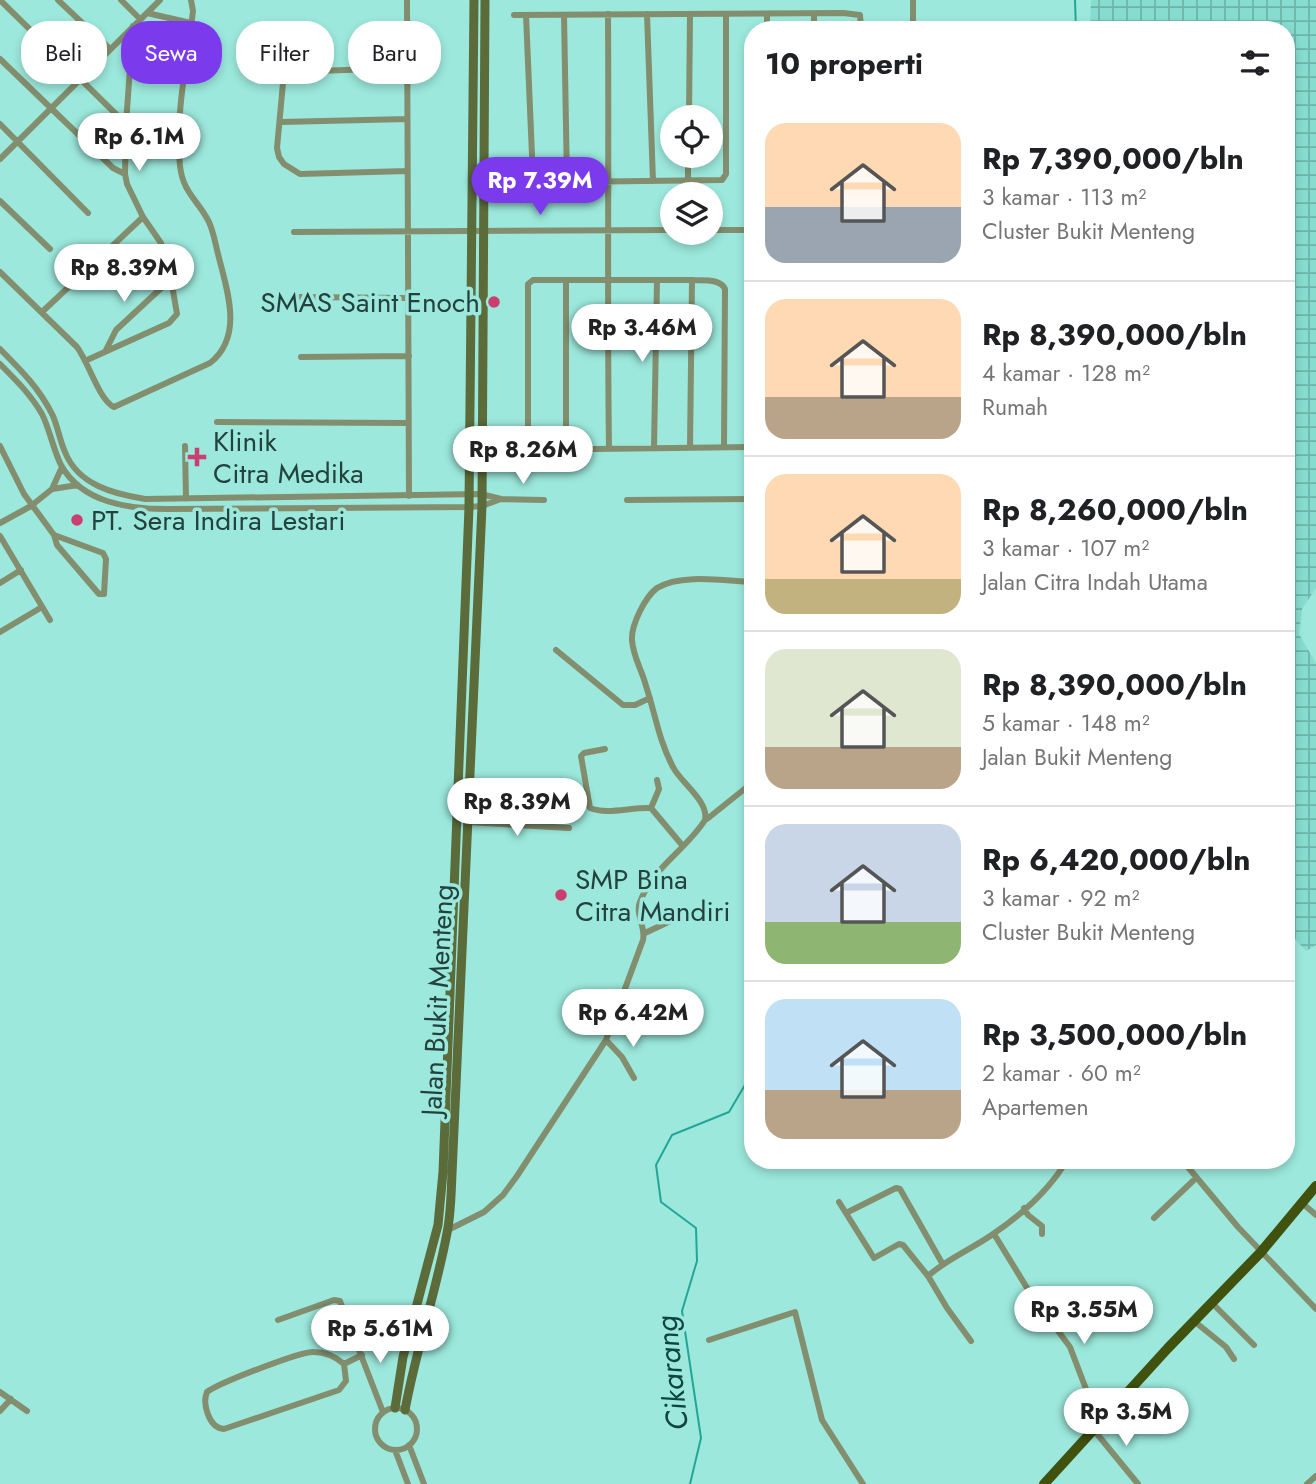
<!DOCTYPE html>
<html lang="id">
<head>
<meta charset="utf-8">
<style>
  :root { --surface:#fff; --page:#f2f2f2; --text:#202124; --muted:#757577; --line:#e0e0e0; --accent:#7c3aed }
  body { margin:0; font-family:Jost,sans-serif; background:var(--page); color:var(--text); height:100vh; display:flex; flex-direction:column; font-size:26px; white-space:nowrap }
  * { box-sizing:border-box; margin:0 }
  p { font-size:23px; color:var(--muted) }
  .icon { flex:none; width:38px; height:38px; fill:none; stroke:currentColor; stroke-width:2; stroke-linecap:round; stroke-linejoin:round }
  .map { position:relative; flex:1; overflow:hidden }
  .drawer { position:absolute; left:744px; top:21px; width:551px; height:1148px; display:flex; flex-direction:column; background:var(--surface); border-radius:28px; box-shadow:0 4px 10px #0003 }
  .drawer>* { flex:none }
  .hud { position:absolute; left:21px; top:21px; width:618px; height:63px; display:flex; gap:14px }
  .tools { position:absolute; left:660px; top:105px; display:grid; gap:14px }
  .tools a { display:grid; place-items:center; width:63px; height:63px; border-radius:50%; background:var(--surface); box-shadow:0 4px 10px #0003; font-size:35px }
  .price { position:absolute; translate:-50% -60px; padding:0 16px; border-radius:24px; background:#fff; color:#222; font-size:23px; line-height:46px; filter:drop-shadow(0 2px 4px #0008) }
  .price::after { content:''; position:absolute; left:50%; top:42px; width:21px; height:16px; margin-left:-10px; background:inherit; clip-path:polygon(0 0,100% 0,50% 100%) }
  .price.active { background:var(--accent); color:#fff }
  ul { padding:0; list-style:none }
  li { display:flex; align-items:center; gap:21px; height:175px; padding:0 21px }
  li+li { border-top:2px solid var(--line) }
  li span { display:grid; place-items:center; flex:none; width:196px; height:140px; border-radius:21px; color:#555 }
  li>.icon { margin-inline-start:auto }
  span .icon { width:84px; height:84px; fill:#fffc; stroke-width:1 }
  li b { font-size:30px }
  h2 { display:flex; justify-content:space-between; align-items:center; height:84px; padding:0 21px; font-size:30px }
  .chip { padding:0 24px; border-radius:28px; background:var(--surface); box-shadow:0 4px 10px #0003; font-size:24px; line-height:63px }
  .chip.active { background:var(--accent); color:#fff }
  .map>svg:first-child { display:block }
  .industrial { fill:url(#industrial-grid) }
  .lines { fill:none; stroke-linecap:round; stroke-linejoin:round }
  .stream { stroke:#23a698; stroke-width:2 }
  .street { stroke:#838e6e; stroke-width:6 }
  .secondary { stroke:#5b6b3a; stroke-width:9 }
  .primary { stroke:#40520e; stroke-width:10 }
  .poi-dot { fill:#cb3e6f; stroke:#9ce8dc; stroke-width:2.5 }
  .labels { text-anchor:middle; stroke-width:7; stroke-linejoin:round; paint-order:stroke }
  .poi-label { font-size:28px; fill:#23423d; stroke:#9ce8dc; text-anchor:start }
  .street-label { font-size:28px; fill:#23423d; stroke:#9ce8dc }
  .water-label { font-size:30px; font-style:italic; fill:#0f453f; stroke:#9ce8dc }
</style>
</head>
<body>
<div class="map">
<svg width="1316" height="1484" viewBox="0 0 1316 1484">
  <defs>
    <pattern id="industrial-grid" width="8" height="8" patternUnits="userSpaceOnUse" patternTransform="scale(1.75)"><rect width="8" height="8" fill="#86dccf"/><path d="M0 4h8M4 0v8" fill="none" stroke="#6db4a9"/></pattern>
  </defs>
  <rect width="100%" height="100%" fill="#9ce8dc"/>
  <path class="industrial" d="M 1091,0 L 1316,0 L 1316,588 L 1302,609 L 1299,634 L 1316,663 L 1316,945 L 1306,951 L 1286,929 L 1286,30 L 1090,30 Z"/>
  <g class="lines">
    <path class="stream" d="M 1075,0 L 1076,30
      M 690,1484 L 701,1438 L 682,1311 L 697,1261 L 696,1228 L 661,1202 L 656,1165 L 672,1135 L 729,1112 L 752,1073"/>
    <path class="street" d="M 0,0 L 126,124
      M 58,0 L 110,49
      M 121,0 L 140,19
      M 407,0 L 409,496
      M 913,0 L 913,30
      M 147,13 L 191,23
      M 608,14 C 609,159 607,304 609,449
      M 647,14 L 653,181
      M 767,14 L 767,30
      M 814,14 L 814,30
      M 514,15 L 843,13 L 860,15 L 861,30
      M 526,15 L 533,179 L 567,182 L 722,180 L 726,174 L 726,14
      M 564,15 L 567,182
      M 0,59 L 113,168 L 125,174
      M 689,117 L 690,14
      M 281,122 L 407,119
      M 0,124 L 88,213
      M 0,159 L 160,0
      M 407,171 L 300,174 L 284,164 L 279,157 L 277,148 L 284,72 L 408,68
      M 688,182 L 688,156
      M 0,201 L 50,249
      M 710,230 L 752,230
      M 294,232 L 672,230
      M 0,272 L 77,347 C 89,363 99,400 114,407 L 210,363 C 243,337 228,293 219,258 C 216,247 214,233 209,222 C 198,200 183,193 180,166 C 175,115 187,62 193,11 L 191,0
      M 566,280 L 566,449
      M 300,297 L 408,298
      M 42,312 L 143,217
      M 0,349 C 21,370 40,389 53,416 C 58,428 60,441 65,452 C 78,485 114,494 145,499 L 481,494 L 501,499 L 544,500
      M 106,350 L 116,330 L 171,279
      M 301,357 L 409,356
      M 87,360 L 169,323 L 177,314 L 171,279 L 161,243 L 143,217 L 127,184 L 125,174 L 126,124 L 133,26
      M 0,364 C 16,380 31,395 42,414 C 50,430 53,449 61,465 C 82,503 129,509 167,509 L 469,507 L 482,506 L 501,499
      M 217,422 L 408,423
      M 0,446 L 24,494 L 54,535 L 57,545 L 99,594 L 104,594 L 106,559 L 103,553 L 54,535
      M 185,446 L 186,499
      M 654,448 L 657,280
      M 690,448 L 692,280
      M 517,450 L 752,447
      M 528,450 L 528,284 L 533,280 L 692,280 C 703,281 720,278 725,289 L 724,447
      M 52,489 L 78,485
      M 627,500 L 752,499
      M 0,523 L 31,506 L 52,489 L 62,467
      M 0,536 L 50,620
      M 0,583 L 21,570
      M 0,632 L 42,607
      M 556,650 L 623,705 L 635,705 L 650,698
      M 605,749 L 584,753 L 581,756 L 590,808 C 607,815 631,807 651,808
      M 657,780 L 659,789 L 651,808 L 682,845
      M 707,819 L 752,783
      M 468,822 L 569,828
      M 645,933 L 692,911
      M 606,1040 L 622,1057 L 634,1078
      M 1182,1160 L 1238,1227 L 1316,1309
      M 839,1202 L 874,1258 L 899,1244 L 903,1245 L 928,1276
      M 1302,1203 L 1316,1215
      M 1024,1208 L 1028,1215 L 1042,1226 L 1042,1234
      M 846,1213 L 896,1188 L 900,1189 L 942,1263
      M 1154,1218 L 1196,1178
      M 448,1230 L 484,1212 L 503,1195 L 517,1176 L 606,1040 L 643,940 C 646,927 635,914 640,902 C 653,867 686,850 705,820 C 709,801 681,783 673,767 C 659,741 655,713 646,686 C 642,670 633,657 632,640 C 631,625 645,597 657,588 C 681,573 726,581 752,582
      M 994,1234 L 1032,1296 L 1070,1347 L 1086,1389 L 1105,1416
      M 1211,1302 L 1254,1345
      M 278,1320 L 334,1300 L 340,1301 L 383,1412
      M 1194,1321 L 1226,1347 L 1234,1359
      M 709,1340 L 795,1312 L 822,1420 L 863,1484
      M 971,1341 L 947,1308 L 928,1276 C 948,1258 972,1249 993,1234 C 1021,1215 1050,1189 1067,1160
      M 344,1364 C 336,1357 325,1352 314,1352 C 301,1351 219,1383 207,1392 C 202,1404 209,1428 224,1429 L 339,1390 L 346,1381 L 344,1364 L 362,1355
      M 0,1392 L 27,1411
      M375 1429a21 21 0 1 1 42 0a21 21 0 1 1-42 0Z
      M 0,1411 L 11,1399
      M 1093,1429 L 1138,1484
      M 409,1445 L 424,1484
      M 395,1450 L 408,1484
      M 1307,1484 L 1316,1476"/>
    <path class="secondary" d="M 395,1408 L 403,1357 L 438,1225 L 443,1172 L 469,507 L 474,0
      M 405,1410 C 416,1350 436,1292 447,1233 C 451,1214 451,1193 452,1174 L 482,506 L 485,0"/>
    <path class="primary" d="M 1044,1484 L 1168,1348 L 1261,1252 L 1316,1186"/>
  </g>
  <g class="poi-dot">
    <circle cx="494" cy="302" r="7"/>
    <path d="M193.5 446.5h7v7h7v7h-7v7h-7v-7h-7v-7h7z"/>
    <circle cx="77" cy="520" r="7"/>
    <circle cx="561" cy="895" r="7"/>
  </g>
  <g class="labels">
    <g class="poi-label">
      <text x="480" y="312" text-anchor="end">SMAS Saint Enoch</text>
      <text x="213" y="451">Klinik<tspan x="213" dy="32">Citra Medika</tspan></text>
      <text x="91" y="530">PT. Sera Indira Lestari</text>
      <text x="575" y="889">SMP Bina<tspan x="575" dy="32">Citra Mandiri</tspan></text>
    </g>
    <g class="street-label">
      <text transform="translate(437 1000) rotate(-87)" y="10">Jalan Bukit Menteng</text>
    </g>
    <g class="water-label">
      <text transform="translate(672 1373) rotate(-96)" y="10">Cikarang</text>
    </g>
  </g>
</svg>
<div class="tools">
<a><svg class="icon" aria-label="locate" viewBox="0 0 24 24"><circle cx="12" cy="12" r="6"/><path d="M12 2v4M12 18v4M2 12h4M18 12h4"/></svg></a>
<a><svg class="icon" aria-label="layers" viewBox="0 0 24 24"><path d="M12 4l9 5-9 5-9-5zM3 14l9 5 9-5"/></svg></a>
</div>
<b class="price" style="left:139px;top:173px">Rp 6.1M</b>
<b class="price active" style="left:540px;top:217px">Rp 7.39M</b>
<b class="price" style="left:124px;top:304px">Rp 8.39M</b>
<b class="price" style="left:642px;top:364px">Rp 3.46M</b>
<b class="price" style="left:523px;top:486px">Rp 8.26M</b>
<b class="price" style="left:517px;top:838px">Rp 8.39M</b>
<b class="price" style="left:633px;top:1049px">Rp 6.42M</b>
<b class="price" style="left:1084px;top:1346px">Rp 3.55M</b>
<b class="price" style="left:380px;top:1365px">Rp 5.61M</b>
<b class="price" style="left:1126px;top:1448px">Rp 3.5M</b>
<div class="hud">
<a class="chip">Beli</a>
<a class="chip active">Sewa</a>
<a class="chip">Filter</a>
<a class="chip">Baru</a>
</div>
<section class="drawer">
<h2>10 properti<svg class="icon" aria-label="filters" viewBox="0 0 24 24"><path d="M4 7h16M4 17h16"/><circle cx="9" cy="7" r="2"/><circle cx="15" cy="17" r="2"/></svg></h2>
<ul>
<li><span style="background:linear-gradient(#ffd9b3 60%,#9aa5b1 0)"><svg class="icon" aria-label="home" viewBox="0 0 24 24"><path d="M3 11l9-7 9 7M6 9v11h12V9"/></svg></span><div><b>Rp 7,390,000/bln</b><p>3 kamar · 113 m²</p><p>Cluster Bukit Menteng</p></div></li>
<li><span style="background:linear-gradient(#ffd9b3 70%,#b9a48a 0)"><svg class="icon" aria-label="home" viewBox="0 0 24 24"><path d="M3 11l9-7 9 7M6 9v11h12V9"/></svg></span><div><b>Rp 8,390,000/bln</b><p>4 kamar · 128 m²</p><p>Rumah</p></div></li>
<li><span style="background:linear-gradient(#ffd9b3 75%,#c2b280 0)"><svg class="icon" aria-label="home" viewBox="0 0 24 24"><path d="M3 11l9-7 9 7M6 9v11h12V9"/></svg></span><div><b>Rp 8,260,000/bln</b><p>3 kamar · 107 m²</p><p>Jalan Citra Indah Utama</p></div></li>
<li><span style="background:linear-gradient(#dfe7d0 70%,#b9a48a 0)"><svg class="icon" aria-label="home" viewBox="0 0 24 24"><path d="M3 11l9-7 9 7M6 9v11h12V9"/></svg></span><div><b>Rp 8,390,000/bln</b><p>5 kamar · 148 m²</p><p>Jalan Bukit Menteng</p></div></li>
<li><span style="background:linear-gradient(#c9d6e8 70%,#8fb573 0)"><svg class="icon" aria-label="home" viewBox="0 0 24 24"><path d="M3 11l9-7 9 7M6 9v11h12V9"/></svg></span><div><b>Rp 6,420,000/bln</b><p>3 kamar · 92 m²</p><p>Cluster Bukit Menteng</p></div></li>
<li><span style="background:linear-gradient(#bfe0f5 65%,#b9a48a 0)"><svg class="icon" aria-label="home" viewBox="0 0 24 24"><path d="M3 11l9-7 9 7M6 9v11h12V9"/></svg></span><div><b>Rp 3,500,000/bln</b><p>2 kamar · 60 m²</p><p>Apartemen</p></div></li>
</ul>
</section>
</div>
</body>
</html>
